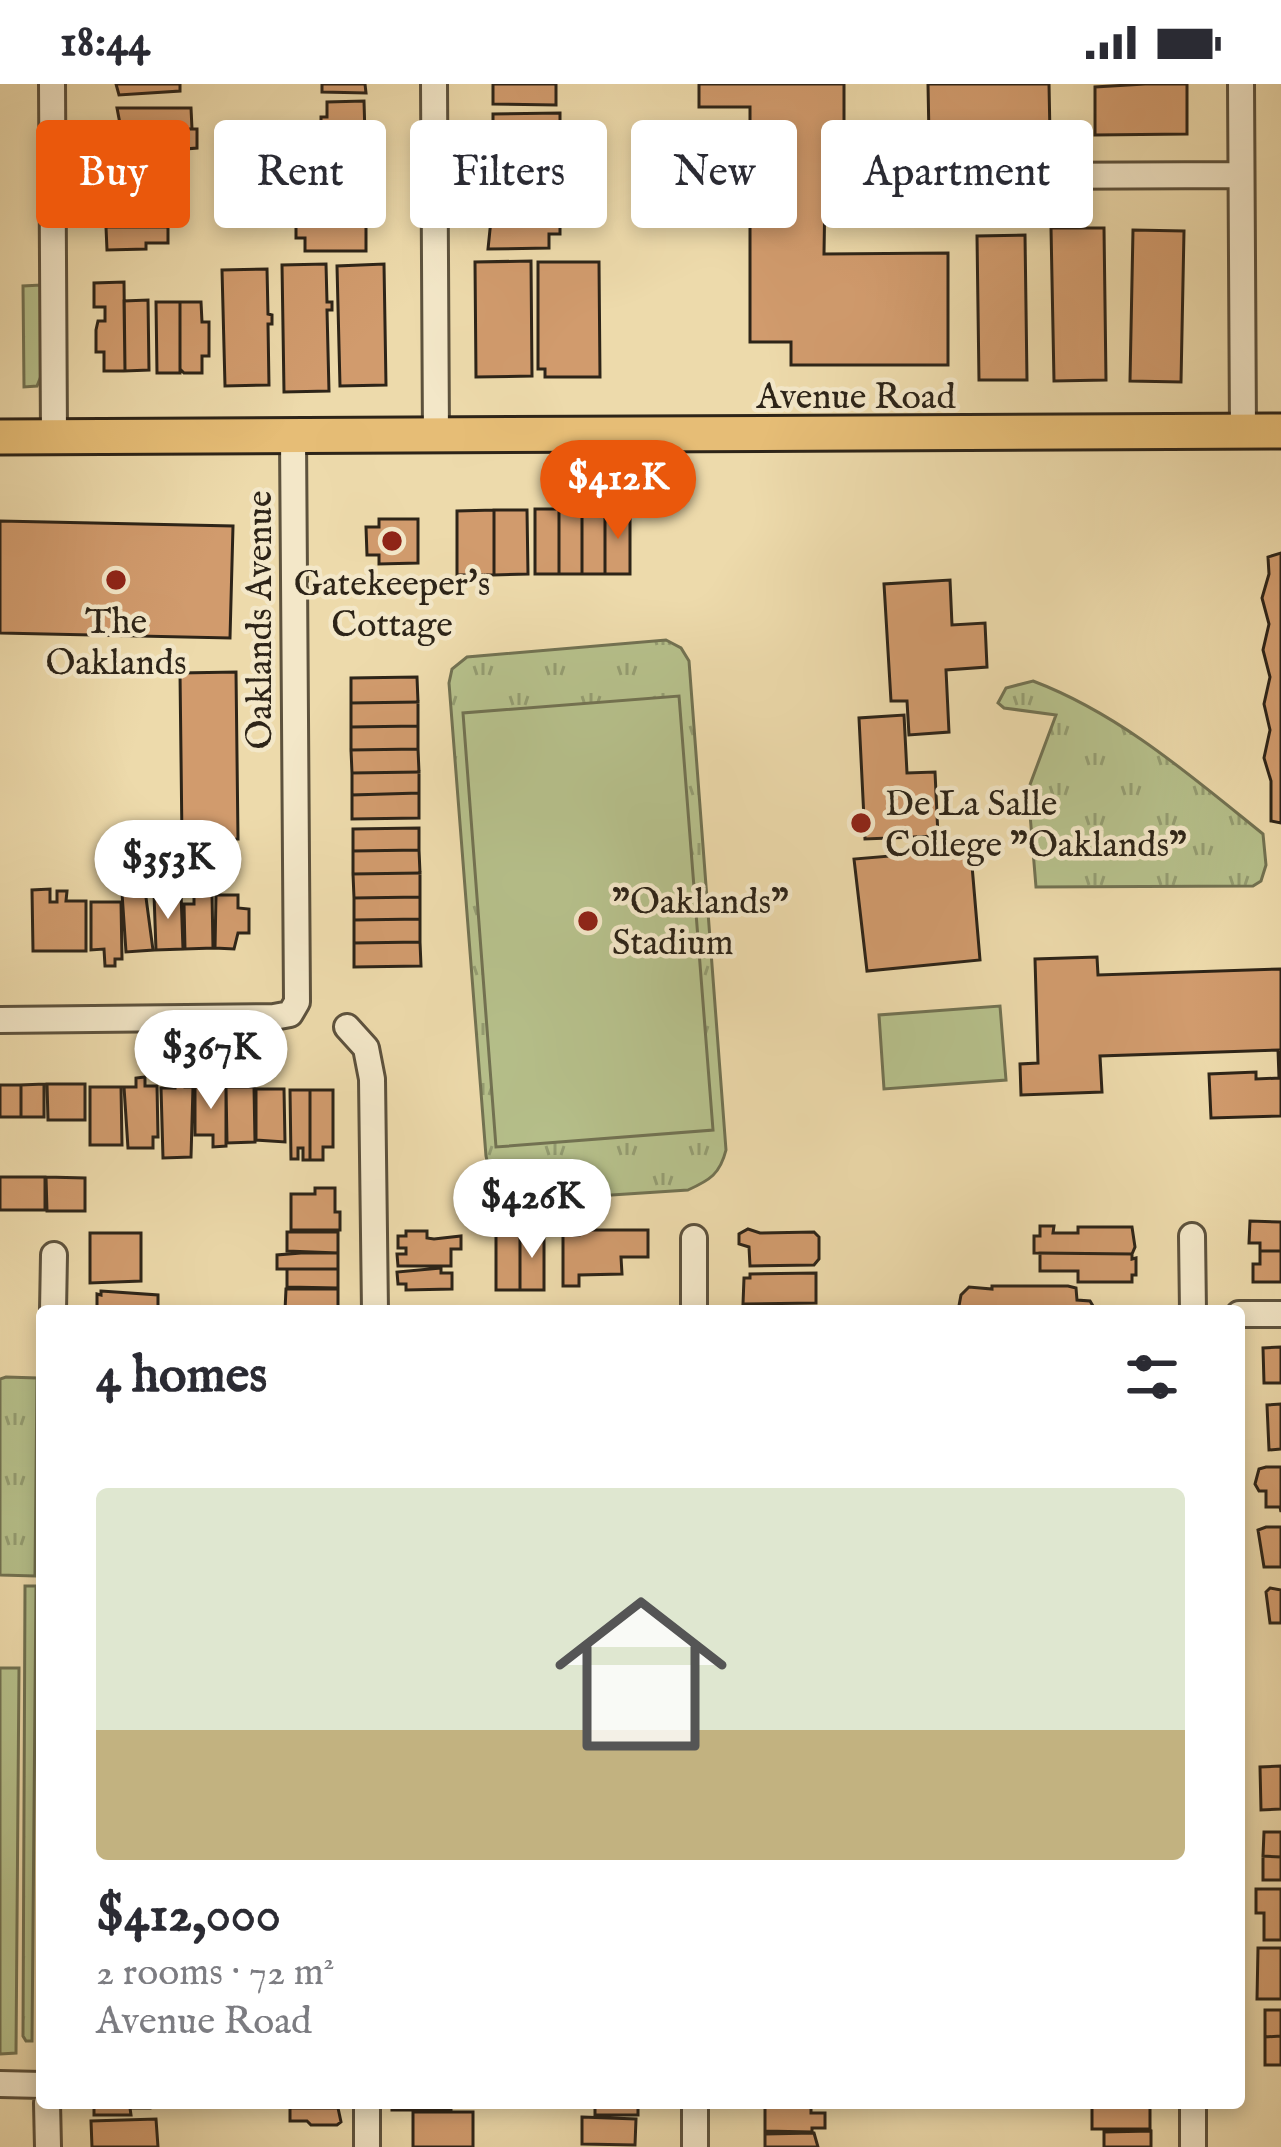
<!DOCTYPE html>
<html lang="en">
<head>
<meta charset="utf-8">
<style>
  :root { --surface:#fff; --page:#f2f2f3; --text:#2b2b33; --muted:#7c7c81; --line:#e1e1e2; --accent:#ea580c }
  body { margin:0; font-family:"IM FELL English",serif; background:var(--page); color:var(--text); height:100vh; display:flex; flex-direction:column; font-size:45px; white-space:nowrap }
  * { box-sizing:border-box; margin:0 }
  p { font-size:39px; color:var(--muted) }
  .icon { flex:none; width:66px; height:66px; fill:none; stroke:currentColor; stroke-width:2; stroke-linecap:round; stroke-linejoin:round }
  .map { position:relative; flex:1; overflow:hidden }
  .details { position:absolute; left:36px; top:1221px; width:1209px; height:804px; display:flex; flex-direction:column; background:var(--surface); border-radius:12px; box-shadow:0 6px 18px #0003 }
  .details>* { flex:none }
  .banner { position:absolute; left:36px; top:36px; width:1209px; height:108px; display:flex; gap:24px }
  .price { position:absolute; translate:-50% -102px; padding:0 27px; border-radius:42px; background:#fff; color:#222; font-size:39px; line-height:78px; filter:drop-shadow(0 3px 6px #0008) }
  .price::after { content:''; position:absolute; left:50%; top:72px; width:36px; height:27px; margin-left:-18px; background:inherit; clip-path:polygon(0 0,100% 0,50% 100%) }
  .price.current { background:var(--accent); color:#fff }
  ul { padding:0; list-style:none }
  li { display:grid; align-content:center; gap:24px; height:636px; padding:0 60px }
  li+li { border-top:3px solid var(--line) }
  li span { display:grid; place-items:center; height:372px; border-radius:12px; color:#555 }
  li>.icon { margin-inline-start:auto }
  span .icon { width:216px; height:216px; fill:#fffc; stroke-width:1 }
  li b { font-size:51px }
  h2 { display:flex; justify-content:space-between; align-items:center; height:144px; padding:0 60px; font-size:51px }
  .tag { padding:0 42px; border-radius:12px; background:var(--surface); box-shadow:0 6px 18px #0003; font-size:42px; line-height:108px }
  .tag.current { background:var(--accent); color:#fff }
  .status { display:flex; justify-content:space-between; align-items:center; height:84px; padding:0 60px; background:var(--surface); direction:ltr }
  .status svg { height:33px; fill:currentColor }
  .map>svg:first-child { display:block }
  .grass { fill:url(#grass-tufts); stroke:#727252; stroke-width:3 }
  .park { fill:#b6c08b; stroke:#727252; stroke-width:3 }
  .building { fill:#d19b6d; stroke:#2d2418; stroke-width:3 }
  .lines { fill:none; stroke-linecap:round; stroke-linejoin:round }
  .minor-casing { stroke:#5d523d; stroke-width:30 }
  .major-casing { stroke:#2d2418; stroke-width:39 }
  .minor { stroke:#f3e7c8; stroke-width:24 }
  .major { stroke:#e6bd76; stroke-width:33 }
  .poi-dot { fill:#8f2418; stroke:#f3e7c8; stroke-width:4.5 }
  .labels { text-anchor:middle; stroke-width:9; stroke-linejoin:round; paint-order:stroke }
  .street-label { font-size:36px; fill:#2d2418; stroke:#f3e7c8 }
  .poi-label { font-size:36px; fill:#2d2418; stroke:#f3e7c8 }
</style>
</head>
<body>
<div class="status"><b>18:44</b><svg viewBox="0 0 49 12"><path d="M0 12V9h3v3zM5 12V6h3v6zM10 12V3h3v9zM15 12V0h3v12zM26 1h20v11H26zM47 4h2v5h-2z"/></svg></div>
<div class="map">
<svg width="1281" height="2063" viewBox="0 0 1281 2063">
  <defs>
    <pattern id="grass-tufts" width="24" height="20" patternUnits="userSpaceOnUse" patternTransform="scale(3)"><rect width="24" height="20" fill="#b6c08b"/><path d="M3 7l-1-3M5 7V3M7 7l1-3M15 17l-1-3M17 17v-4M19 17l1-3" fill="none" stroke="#949c71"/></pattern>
  </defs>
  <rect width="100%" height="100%" fill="#eddaab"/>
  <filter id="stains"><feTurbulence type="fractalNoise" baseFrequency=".00167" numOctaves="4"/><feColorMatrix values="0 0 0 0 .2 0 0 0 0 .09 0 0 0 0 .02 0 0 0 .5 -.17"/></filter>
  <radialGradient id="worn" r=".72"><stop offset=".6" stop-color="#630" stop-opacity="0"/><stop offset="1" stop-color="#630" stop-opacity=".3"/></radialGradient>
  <path class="grass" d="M 41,201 L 41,292 L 37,302 L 24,303 L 23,202 Z
    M 666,556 L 681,564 L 689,577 L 726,1066 C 720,1090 710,1096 688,1106 L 520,1117 C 495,1108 491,1097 486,1072 L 449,599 L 452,585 L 467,573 Z
    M 1033,597 C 1120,630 1191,692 1263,750 L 1266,781 L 1261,797 L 1253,802 L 1036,803 L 1028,706 L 1056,631 L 1004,624 L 998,619 L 1006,604 Z
    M 6,1293 L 37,1294 L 35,1492 L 0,1491 L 0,1295 Z
    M 25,1502 L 36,1502 L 32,1957 L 26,1957 L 23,1952 Z"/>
  <path class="park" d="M 679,612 L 713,1046 L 496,1063 L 463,629 Z
    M 1000,922 L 1006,996 L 884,1005 L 879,931 Z
    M 0,1584 L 19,1584 L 16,1969 L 0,1970 Z"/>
  <path class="building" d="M 116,0 L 180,0 L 180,7 L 119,11 Z
    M 322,0 L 365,0 L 366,9 L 322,8 Z
    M 493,0 L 556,0 L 556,21 L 493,20 Z
    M 699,0 L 844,0 L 844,107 L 825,107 L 824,170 L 948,169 L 948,281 L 791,281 L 791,258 L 750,258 L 750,23 L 699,23 Z
    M 928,0 L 1049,0 L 1050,51 L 929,53 Z
    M 1145,0 L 1187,0 L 1187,50 L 1095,51 L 1095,3 Z
    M 364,17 L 365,51 L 321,48 L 321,33 L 327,33 L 327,18 Z
    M 117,24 L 191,24 L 192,45 L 121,45 Z
    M 560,29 L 560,55 L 549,55 L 549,67 L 487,68 L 487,45 L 493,45 L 493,30 Z
    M 121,45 L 197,45 L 197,64 L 122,70 L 117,68 Z
    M 329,55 L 364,55 L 364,91 L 329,91 L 329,86 L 316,86 L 316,57 Z
    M 492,76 L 559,76 L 557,110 L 548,110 L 548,115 L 493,116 L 485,111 L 485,101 L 492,95 Z
    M 123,78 L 181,81 L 181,108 L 123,111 Z
    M 328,97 L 365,97 L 365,113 L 370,113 L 370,126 L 366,126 L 366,132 L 308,132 L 308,111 L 328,106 Z
    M 177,110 L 177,131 L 166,131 L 166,139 L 122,140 L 120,119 L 124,119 L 123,111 Z
    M 560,125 L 560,150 L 549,150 L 549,164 L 488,165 L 492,126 Z
    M 305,134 L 366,134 L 366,167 L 305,167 L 305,154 L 296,154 L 296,140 L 305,140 Z
    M 106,143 L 168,143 L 168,159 L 146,159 L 146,165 L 107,166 Z
    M 1051,144 L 1104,144 L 1106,296 L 1054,297 Z
    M 1133,146 L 1184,147 L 1181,298 L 1130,297 Z
    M 1025,151 L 1027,296 L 979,296 L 977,152 Z
    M 531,177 L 532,292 L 476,293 L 475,178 Z
    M 538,178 L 599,178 L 600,293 L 545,293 L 545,285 L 538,285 Z
    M 326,180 L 327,218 L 332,218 L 332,226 L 327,226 L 329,307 L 284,308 L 282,181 Z
    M 384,180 L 386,301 L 340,302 L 337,182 Z
    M 267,185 L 268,230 L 272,231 L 272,240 L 268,240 L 269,301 L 225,302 L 222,186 Z
    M 124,198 L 125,287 L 104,287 L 104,268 L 96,268 L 96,246 L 98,237 L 105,237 L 105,223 L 94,223 L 94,199 Z
    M 148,216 L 149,286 L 125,287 L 124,217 Z
    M 156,218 L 180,218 L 180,289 L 157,289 Z
    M 180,218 L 201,218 L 202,238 L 209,238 L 209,272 L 202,272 L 202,289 L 184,289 L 180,285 Z
    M 535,425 L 559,425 L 559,490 L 535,490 Z
    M 559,425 L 582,425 L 582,490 L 559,490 Z
    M 582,425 L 605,425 L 605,490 L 582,490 Z
    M 605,425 L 630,425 L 630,490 L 605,490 Z
    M 494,426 L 494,491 L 457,491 L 457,427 Z
    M 494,426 L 527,426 L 528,490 L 494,491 Z
    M 379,435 L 418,435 L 418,479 L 379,480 L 379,471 L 367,471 L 366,443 L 379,443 Z
    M 0,437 L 233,442 L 230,554 L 0,549 Z
    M 1281,469 L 1281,739 L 1271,737 L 1271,697 L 1264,674 L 1270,646 L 1264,620 L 1270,593 L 1263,566 L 1269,540 L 1262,514 L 1269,490 L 1268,473 Z
    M 950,496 L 952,541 L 985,539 L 987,583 L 946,586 L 949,648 L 909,651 L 907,617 L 891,617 L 884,500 Z
    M 236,588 L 238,755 L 182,756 L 180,589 Z
    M 417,593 L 418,618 L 351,619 L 351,594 Z
    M 418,618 L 418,642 L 351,643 L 351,619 Z
    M 904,631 L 907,689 L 935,688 L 938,752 L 865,755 L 859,634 Z
    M 418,642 L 418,665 L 351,666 L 351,643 Z
    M 418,665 L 419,688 L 352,689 L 351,666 Z
    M 419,688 L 419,709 L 352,711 L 352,689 Z
    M 419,709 L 419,734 L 352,735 L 352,711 Z
    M 419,744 L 419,766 L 353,767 L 353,745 Z
    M 970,758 L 980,876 L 867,887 L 854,775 L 950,767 L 949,761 Z
    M 419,766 L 420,789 L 353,790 L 353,767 Z
    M 420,789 L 420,813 L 354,814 L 353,790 Z
    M 50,805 L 50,818 L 57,818 L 57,807 L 67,807 L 66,817 L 86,817 L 86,867 L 33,867 L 32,806 Z
    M 145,806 L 153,866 L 126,868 L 122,809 Z
    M 181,809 L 183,865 L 156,866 L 154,810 Z
    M 194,809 L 212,809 L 213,864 L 185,865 L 184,820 L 194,820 Z
    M 216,811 L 238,811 L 238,824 L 249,825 L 249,849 L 238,849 L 234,865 L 215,864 Z
    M 420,813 L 420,835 L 354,836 L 354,814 Z
    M 91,818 L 121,818 L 122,875 L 115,875 L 115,882 L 105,882 L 104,865 L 91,866 Z
    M 420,835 L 420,858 L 354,859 L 354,836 Z
    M 420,858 L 421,882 L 354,883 L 354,859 Z
    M 1097,873 L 1098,891 L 1281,885 L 1281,1032 L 1211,1034 L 1209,990 L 1256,988 L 1256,995 L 1279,994 L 1278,966 L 1100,972 L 1102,1008 L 1021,1011 L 1020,980 L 1038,979 L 1035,875 Z
    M 145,993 L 145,1002 L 157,1002 L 158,1053 L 153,1053 L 153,1064 L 128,1064 L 124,1003 L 136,1003 L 136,994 Z
    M 175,993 L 185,993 L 185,1003 L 193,1003 L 191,1073 L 163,1074 L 161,1004 L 175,1004 Z
    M 195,997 L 210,997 L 210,1003 L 226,1003 L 226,1062 L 213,1063 L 213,1051 L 195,1051 Z
    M 44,1000 L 44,1033 L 21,1033 L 21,1001 Z
    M 47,1000 L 85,1000 L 85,1036 L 48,1036 Z
    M 0,1001 L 21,1001 L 21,1033 L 0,1033 Z
    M 90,1003 L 121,1003 L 122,1061 L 90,1061 Z
    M 226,1003 L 254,1003 L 255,1058 L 227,1059 Z
    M 256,1005 L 284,1005 L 285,1058 L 256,1056 Z
    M 290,1006 L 310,1006 L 310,1076 L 303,1076 L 303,1064 L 298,1064 L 298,1075 L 291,1075 Z
    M 310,1006 L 333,1006 L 333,1063 L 323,1063 L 323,1076 L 310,1076 Z
    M 0,1093 L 45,1093 L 45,1126 L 0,1126 Z
    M 46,1093 L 85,1094 L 85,1127 L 47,1127 Z
    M 315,1104 L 335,1104 L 335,1128 L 340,1128 L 340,1146 L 291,1146 L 291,1110 L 315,1110 Z
    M 1250,1137 L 1281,1138 L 1281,1167 L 1260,1167 L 1260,1159 L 1249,1159 Z
    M 1040,1142 L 1054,1142 L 1053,1149 L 1078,1149 L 1078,1143 L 1132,1143 L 1135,1163 L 1132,1170 L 1034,1169 L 1034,1152 L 1040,1152 Z
    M 748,1145 L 760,1149 L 814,1148 L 819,1153 L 819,1175 L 814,1181 L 750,1182 L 749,1163 L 739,1160 L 739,1150 Z
    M 579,1146 L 648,1146 L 648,1173 L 621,1173 L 622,1190 L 579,1191 L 579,1202 L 563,1202 L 563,1151 L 579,1151 Z
    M 406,1147 L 427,1147 L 427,1154 L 434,1155 L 461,1152 L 461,1165 L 451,1165 L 451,1182 L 398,1182 L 397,1170 L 406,1170 L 406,1164 L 398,1164 L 398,1152 L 406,1152 Z
    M 287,1148 L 338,1148 L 338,1169 L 287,1167 Z
    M 496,1148 L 520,1148 L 520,1206 L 496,1206 Z
    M 520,1148 L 544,1148 L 544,1206 L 520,1206 Z
    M 90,1149 L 141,1149 L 141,1197 L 90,1199 Z
    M 1260,1167 L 1281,1167 L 1281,1198 L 1253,1198 L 1253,1180 L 1260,1180 Z
    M 301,1169 L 338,1169 L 338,1185 L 277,1185 L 277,1171 Z
    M 1040,1169 L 1132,1170 L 1132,1175 L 1136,1174 L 1136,1191 L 1132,1191 L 1132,1198 L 1078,1198 L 1078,1187 L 1040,1187 Z
    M 441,1184 L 441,1189 L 452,1189 L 452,1205 L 406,1206 L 406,1200 L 398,1200 L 397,1188 Z
    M 287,1185 L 338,1185 L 338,1204 L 287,1203 Z
    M 816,1189 L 816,1219 L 743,1220 L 744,1194 L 750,1194 L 750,1190 Z
    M 992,1202 L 1068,1202 L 1076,1204 L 1077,1216 L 1090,1217 L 1096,1227 L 958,1227 L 961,1211 L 969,1203 L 992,1205 Z
    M 286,1205 L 338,1205 L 338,1226 L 285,1226 Z
    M 101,1207 L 158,1211 L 158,1227 L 97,1227 L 97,1210 L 101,1211 Z
    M 1281,1263 L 1281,1299 L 1264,1299 L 1263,1264 Z
    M 1281,1320 L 1281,1365 L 1269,1366 L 1267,1321 Z
    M 1266,1383 L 1281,1383 L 1281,1428 L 1280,1423 L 1266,1423 L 1266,1407 L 1259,1407 L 1255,1400 L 1259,1385 Z
    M 1266,1443 L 1281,1443 L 1281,1483 L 1264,1483 L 1258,1446 Z
    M 1270,1504 L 1281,1506 L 1281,1539 L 1270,1539 L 1266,1508 Z
    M 1281,1682 L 1281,1725 L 1261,1726 L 1260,1683 Z
    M 1264,1748 L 1281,1748 L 1281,1773 L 1263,1772 Z
    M 1263,1772 L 1281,1773 L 1281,1796 L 1263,1796 Z
    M 1256,1805 L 1281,1805 L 1281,1856 L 1264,1856 L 1264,1829 L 1256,1829 Z
    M 1258,1864 L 1281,1864 L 1281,1915 L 1257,1915 Z
    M 1265,1926 L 1281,1926 L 1281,1952 L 1265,1953 Z
    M 1281,1952 L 1281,1981 L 1265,1981 L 1265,1953 Z
    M 94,2019 L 150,2019 L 150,2024 L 130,2024 L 131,2031 L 94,2031 Z
    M 392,2019 L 451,2019 L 451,2026 L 392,2026 Z
    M 595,2019 L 638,2019 L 638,2031 L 595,2031 Z
    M 771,2019 L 811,2019 L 811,2029 L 825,2029 L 825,2044 L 812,2044 L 812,2048 L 765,2047 L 765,2022 L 771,2022 Z
    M 1092,2019 L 1150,2019 L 1150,2045 L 1092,2045 Z
    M 290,2024 L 338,2024 L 341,2038 L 337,2041 L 311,2041 L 307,2037 L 290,2037 Z
    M 413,2028 L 473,2028 L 473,2063 L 413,2063 Z
    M 582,2033 L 636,2035 L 635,2061 L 582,2060 Z
    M 156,2035 L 158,2063 L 92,2063 L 91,2037 Z
    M 1151,2047 L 1151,2063 L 1104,2063 L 1104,2048 Z
    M 814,2049 L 818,2063 L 765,2063 L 765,2050 Z"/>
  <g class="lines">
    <defs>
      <path id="minor" d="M 52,0 L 54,352
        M 434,0 L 436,353
        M 1241,0 L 1243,348
        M 987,92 L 1241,91
        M 0,936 L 274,933 L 290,930 L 297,918 L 293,353
        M 347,943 L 366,964 L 372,995 L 375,1227
        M 1192,1152 L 1193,1227
        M 53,1227 L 54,1171
        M 694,1227 L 694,1154
        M 1239,1230 L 1281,1230
        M 0,2000 L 42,2001
        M 47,2019 L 48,2063
        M 695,2019 L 695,2063
        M 367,2063 L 367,2019
        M 1193,2063 L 1193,2019"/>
      <path id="major" d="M 0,353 L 1281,347"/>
    </defs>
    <use href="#minor" class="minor-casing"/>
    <use href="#major" class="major-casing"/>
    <use href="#minor" class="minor"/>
    <use href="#major" class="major"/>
  </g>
  <g class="poi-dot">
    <circle cx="392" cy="457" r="12"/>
    <circle cx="116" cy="496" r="12"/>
    <circle cx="861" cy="739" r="12"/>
    <circle cx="588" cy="837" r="12"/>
  </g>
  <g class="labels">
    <g class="street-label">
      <text x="856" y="324">Avenue Road</text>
      <text transform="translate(258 536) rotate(-90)" y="13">Oaklands Avenue</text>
    </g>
    <g class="poi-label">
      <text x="392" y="511">Gatekeeper's<tspan x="392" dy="41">Cottage</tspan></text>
      <text x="116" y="549">The<tspan x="116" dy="41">Oaklands</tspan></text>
      <text x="885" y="731" text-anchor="start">De La Salle<tspan x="885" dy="41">College "Oaklands"</tspan></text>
      <text x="612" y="829" text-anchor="start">"Oaklands"<tspan x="612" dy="41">Stadium</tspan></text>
    </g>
  </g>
  <rect width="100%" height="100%" filter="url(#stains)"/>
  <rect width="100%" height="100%" fill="url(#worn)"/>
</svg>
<b class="price current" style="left:618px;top:458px">$412K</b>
<b class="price" style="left:168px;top:838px">$353K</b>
<b class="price" style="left:211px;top:1028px">$367K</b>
<b class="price" style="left:532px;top:1177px">$426K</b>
<div class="banner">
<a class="tag current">Buy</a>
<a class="tag">Rent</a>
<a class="tag">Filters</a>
<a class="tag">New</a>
<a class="tag">Apartment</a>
</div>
<section class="details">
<h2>4 homes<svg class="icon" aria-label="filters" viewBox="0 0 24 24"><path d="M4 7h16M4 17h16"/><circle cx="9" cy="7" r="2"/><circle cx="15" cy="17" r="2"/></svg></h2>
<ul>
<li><span style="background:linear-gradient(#dfe7d0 65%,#c2b280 0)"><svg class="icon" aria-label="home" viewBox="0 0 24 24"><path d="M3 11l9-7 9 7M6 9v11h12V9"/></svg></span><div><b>$412,000</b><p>2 rooms · 72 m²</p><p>Avenue Road</p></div></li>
</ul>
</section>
</div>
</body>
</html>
